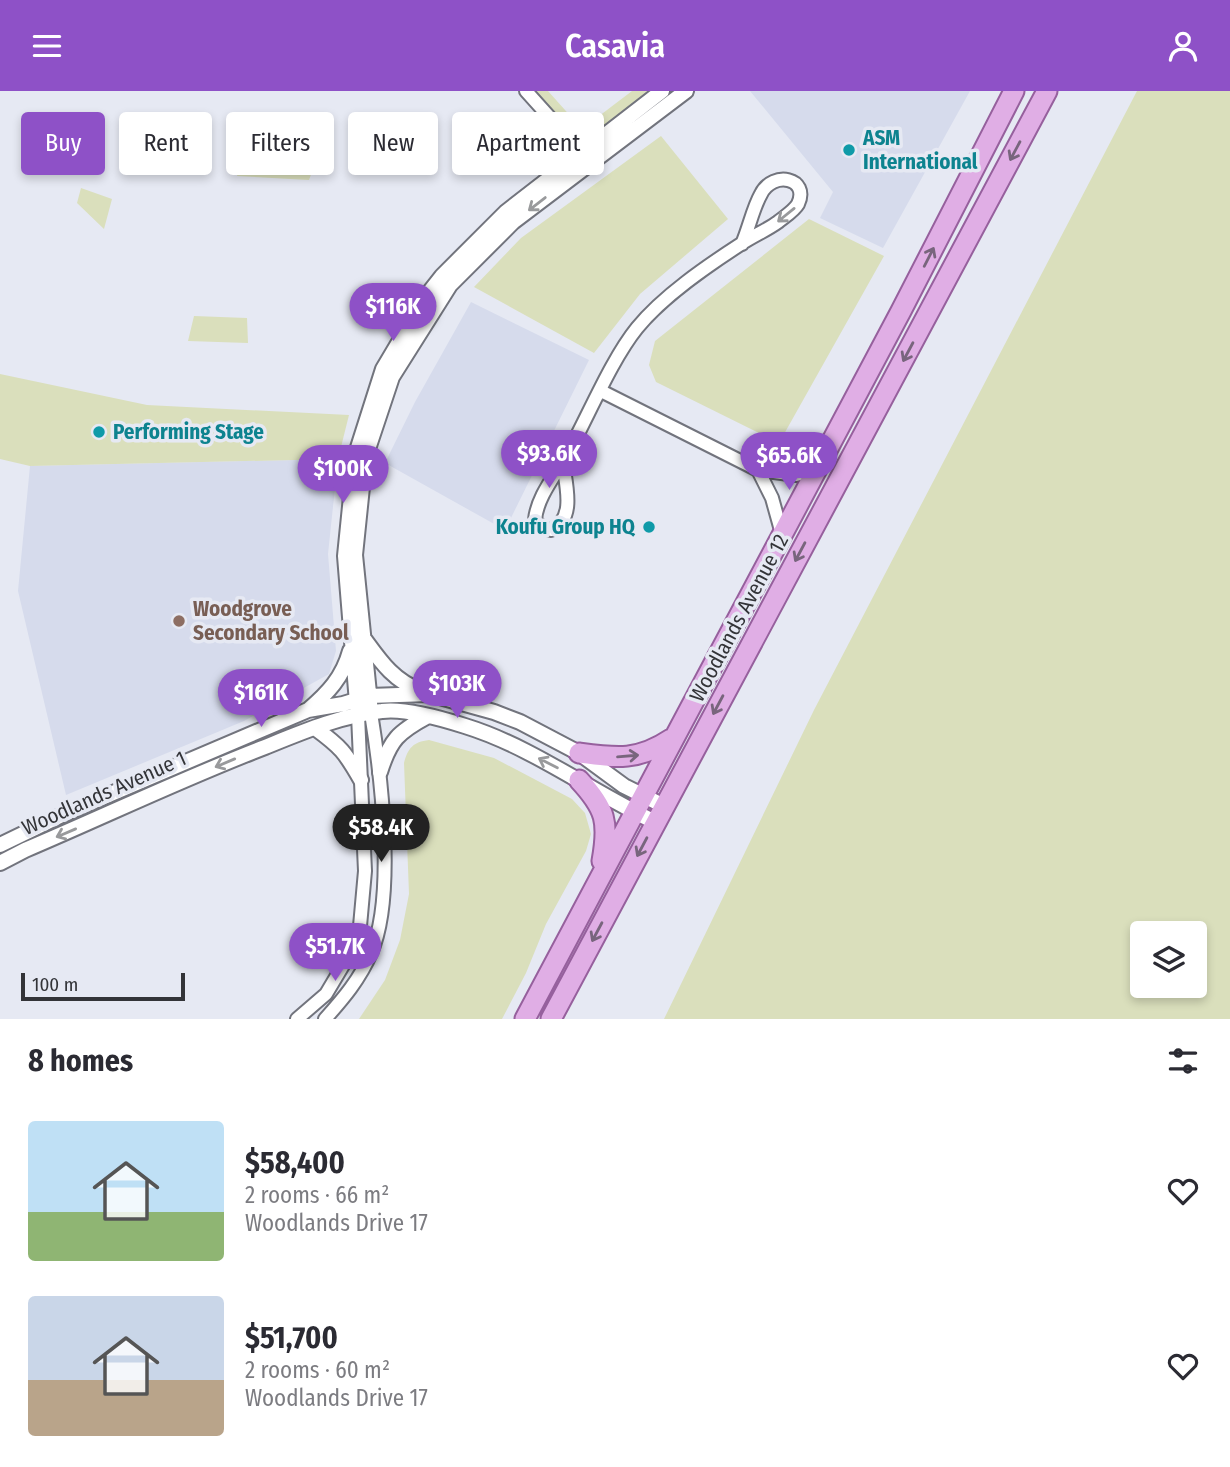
<!DOCTYPE html>
<html lang="en">
<head>
<meta charset="utf-8">
<style>
  :root { --surface:#fff; --page:#f7f7f7; --text:#2b2b33; --muted:#7c7c81; --accent:#8e51c7 }
  body { margin:0; font-family:"Fira Sans Condensed",sans-serif; background:var(--page); color:var(--text); height:100vh; display:flex; flex-direction:column; font-size:26px; white-space:nowrap }
  * { box-sizing:border-box; margin:0 }
  p { font-size:23px; color:var(--muted) }
  .icon { flex:none; width:38px; height:38px; fill:none; stroke:currentColor; stroke-width:2; stroke-linecap:round; stroke-linejoin:round }
  .map { position:relative; height:928px; overflow:hidden }
  .panel { display:flex; flex-direction:column; background:var(--surface); flex:1 }
  .panel>* { flex:none }
  .guide { position:absolute; left:21px; top:21px; width:700px; height:63px; display:flex; gap:14px }
  .controls { position:absolute; left:1130px; top:830px; display:grid; gap:14px }
  .controls a { display:grid; place-items:center; width:77px; height:77px; border-radius:7px; background:var(--surface); box-shadow:0 4px 10px #0003; font-size:35px }
  .scale { position:absolute; left:21px; bottom:18px; width:164px; box-sizing:border-box; padding-left:7px; border:4px solid #333438; border-top:0; font-size:19px; line-height:24px; white-space:nowrap; color:#333438; -webkit-text-stroke:5px #e6e9f3; paint-order:stroke }
  .price { position:absolute; translate:-50% -60px; padding:0 16px; border-radius:24px; background:var(--accent); color:#fff; font-size:23px; line-height:46px; filter:drop-shadow(0 2px 4px #0008) }
  .price::after { content:''; position:absolute; left:50%; top:42px; width:21px; height:16px; margin-left:-10px; background:inherit; clip-path:polygon(0 0,100% 0,50% 100%) }
  .price.active { background:#222; color:#fff }
  ul { padding:0; list-style:none }
  li { display:flex; align-items:center; gap:21px; height:175px; padding:0 28px }
  li span { display:grid; place-items:center; flex:none; width:196px; height:140px; border-radius:7px; color:#555 }
  li>.icon { margin-inline-start:auto }
  span .icon { width:84px; height:84px; fill:#fffc; stroke-width:1 }
  li b { font-size:30px }
  h2 { display:flex; justify-content:space-between; align-items:center; height:84px; padding:0 28px; font-size:30px }
  .pill { padding:0 24px; border-radius:7px; background:var(--surface); box-shadow:0 4px 10px #0003; font-size:24px; line-height:63px }
  .pill.active { background:var(--accent); color:#fff }
  header { display:flex; justify-content:space-between; align-items:center; height:91px; padding:0 28px; background:var(--accent); color:#fff; font-size:32px; font-weight:600 }
  .map>svg:first-child { display:block }
  .built { fill:#d6dbec }
  .green { fill:#dadfbc; fill-rule:evenodd }
  .lines { fill:none; stroke-linecap:round; stroke-linejoin:round }
  .minor-casing { stroke:#72747d; stroke-width:16 }
  .tertiary-casing { stroke:#72747d; stroke-width:18 }
  .primary-casing { stroke:#96609d; stroke-width:23 }
  .minor { stroke:#fff; stroke-width:12 }
  .tertiary { stroke:#fff; stroke-width:14 }
  .primary { stroke:#e0aee5; stroke-width:19 }
  .oneway { stroke:#78657d }
  .oneway2 { stroke:#999a9c }
  .culture-dot { fill:#0f9aa8; stroke:#e6e9f3; stroke-width:2.5 }
  .education-dot { fill:#8d6e63; stroke:#e6e9f3; stroke-width:2.5 }
  .labels { text-anchor:middle; stroke-width:7; stroke-linejoin:round; paint-order:stroke }
  .culture-label { font-size:21px; font-weight:bold; fill:#0d838f; stroke:#e6e9f3; text-anchor:start }
  .education-label { font-size:21px; font-weight:bold; fill:#785e54; stroke:#e6e9f3; text-anchor:start }
  .street-label { font-size:21px; fill:#333438; stroke:#e6e9f3 }
</style>
</head>
<body>
<header><svg class="icon" aria-label="menu" viewBox="0 0 24 24"><path d="M4 6h16M4 12h16M4 18h16"/></svg>Casavia<svg class="icon" aria-label="person" viewBox="0 0 24 24"><circle cx="12" cy="8" r="4"/><path d="M4 21q1-7 8-7t8 7"/></svg></header>
<div class="map">
<svg width="1230" height="928" viewBox="0 0 1230 928">
  <rect width="100%" height="100%" fill="#e6e9f3"/>
  <path class="built" d="M 750,0 L 970,0 L 883,157 L 820,127 L 833,101 Z
    M 471,211 L 589,269 L 505,439 L 385,372 L 415,311 Z
    M 338,368 L 328,463 L 336,560 L 329,583 L 244,630 L 66,704 L 18,500 L 30,375 Z"/>
  <path class="green" d="M 528,0 L 548,0 L 582,38 L 632,0 L 661,0 L 582,60 Z
    M 1137,0 L 1230,0 L 1230,928 L 664,928 L 814,619 ZM 1143,842 L 1195,842 L 1195,894 L 1143,894 Z
    M 661,45 L 728,128 L 640,203 L 594,262 L 474,196 L 521,147 Z
    M 243,64 L 317,67 L 309,89 L 237,85 Z
    M 81,97 L 112,108 L 104,138 L 77,112 Z
    M 809,128 L 884,165 L 779,352 L 656,291 L 649,274 L 655,250 Z
    M 194,225 L 247,227 L 248,252 L 188,250 Z
    M 0,283 L 147,314 L 349,324 L 338,368 L 30,375 L 0,368 Z
    M 429,649 L 494,667 L 572,708 L 585,722 L 591,743 L 586,760 L 546,833 L 526,882 L 502,928 L 359,928 L 385,889 L 400,849 L 409,803 L 404,672 C 408,657 413,651 429,649 Z"/>
  <g class="lines">
    <defs>
      <path id="minor" d="M 526,0 L 588,69
        M 601,300 L 758,379 L 796,384 L 817,378
        M 563,372 C 566,395 576,428 551,439 L 542,437 L 535,429 C 537,404 559,380 570,358 C 590,321 612,268 637,237 C 663,205 707,175 741,153 C 753,145 767,139 778,131 C 784,126 794,120 798,113 C 810,87 773,79 761,103 C 753,117 749,137 742,153
        M 758,379 L 772,407 L 782,443
        M 297,928 L 326,903 L 354,856 L 360,835 L 365,780 L 358,624
        M 325,928 C 343,908 360,888 371,862 C 396,806 381,683 371,622"/>
      <path id="tertiary" d="M 365,549 C 381,571 394,590 421,600
        M 308,619 C 328,602 343,586 350,560
        M 371,622 L 355,464 L 365,367 L 392,286 L 450,194 L 513,131 L 686,0
        M 358,624 L 345,465 L 355,366 L 383,278 L 427,204 L 442,185 L 506,121 L 662,0
        M 315,637 C 341,656 345,661 361,689
        M 380,681 C 390,649 398,641 428,625
        M 0,754 L 66,722 L 308,619 L 343,613 L 369,605 L 429,603 L 494,621 L 520,631 L 579,662 L 624,695 L 664,715
        M 0,772 L 25,759 C 105,725 184,687 265,656 C 302,641 342,624 382,620 C 405,617 443,628 465,635 C 533,656 591,701 655,731"/>
      <path id="primary" d="M 579,662 C 617,667 638,670 671,648
        M 579,689 C 606,718 609,731 602,770
        M 525,928 L 901,220 L 1014,0
        M 551,928 L 1047,0"/>
    </defs>
    <use href="#minor" class="minor-casing"/>
    <use href="#tertiary" class="tertiary-casing"/>
    <use href="#primary" class="primary-casing"/>
    <use href="#minor" class="minor"/>
    <use href="#tertiary" class="tertiary"/>
    <use href="#primary" class="primary"/>
  </g>
  <defs><path id="oneway-shaft" d="M-6 0H5M1.5-3L5.5 0L1.5 3" fill="none" stroke-width="1.6" stroke-linecap="round" stroke-linejoin="round" transform="scale(1.75)"/></defs>
  <g class="oneway">
    <use href="#oneway-shaft" transform="translate(1015 60) rotate(118)"/>
    <use href="#oneway-shaft" transform="translate(929 166) rotate(-63)"/>
    <use href="#oneway-shaft" transform="translate(908 261) rotate(118)"/>
    <use href="#oneway-shaft" transform="translate(800 461) rotate(118)"/>
    <use href="#oneway-shaft" transform="translate(718 614) rotate(118)"/>
    <use href="#oneway-shaft" transform="translate(628 665) rotate(-5)"/>
    <use href="#oneway-shaft" transform="translate(642 756) rotate(118)"/>
    <use href="#oneway-shaft" transform="translate(597 841) rotate(118)"/>
  </g>
  <g class="oneway2">
    <use href="#oneway-shaft" transform="translate(537 113) rotate(142)"/>
    <use href="#oneway-shaft" transform="translate(786 124) rotate(141)"/>
    <use href="#oneway-shaft" transform="translate(225 672) rotate(157)"/>
    <use href="#oneway-shaft" transform="translate(548 672) rotate(-153)"/>
    <use href="#oneway-shaft" transform="translate(66 742) rotate(157)"/>
  </g>
  <g class="culture-dot">
    <circle cx="849" cy="59" r="7"/>
    <circle cx="99" cy="341" r="7"/>
    <circle cx="649" cy="436" r="7"/>
  </g>
  <circle class="education-dot" cx="179" cy="530" r="7"/>
  <g class="labels">
    <g class="culture-label">
      <text x="863" y="54">ASM<tspan x="863" dy="24">International</tspan></text>
      <text x="113" y="348">Performing Stage</text>
      <text x="635" y="443" text-anchor="end">Koufu Group HQ</text>
    </g>
    <g class="education-label">
      <text x="193" y="525">Woodgrove<tspan x="193" dy="24">Secondary School</tspan></text>
    </g>
    <g class="street-label">
      <text transform="translate(739 527) rotate(-62)" y="7">Woodlands Avenue 12</text>
      <text transform="translate(104 702) rotate(-24)" y="7">Woodlands Avenue 1</text>
    </g>
  </g>
</svg>
<div class="controls">
<a><svg class="icon" aria-label="layers" viewBox="0 0 24 24"><path d="M12 4l9 5-9 5-9-5zM3 14l9 5 9-5"/></svg></a>
</div>
<div class="scale">100 m</div>
<b class="price" style="left:393px;top:252px">$116K</b>
<b class="price" style="left:549px;top:399px">$93.6K</b>
<b class="price" style="left:789px;top:401px">$65.6K</b>
<b class="price" style="left:343px;top:414px">$100K</b>
<b class="price" style="left:457px;top:629px">$103K</b>
<b class="price" style="left:261px;top:638px">$161K</b>
<b class="price active" style="left:381px;top:773px">$58.4K</b>
<b class="price" style="left:335px;top:892px">$51.7K</b>
<div class="guide">
<a class="pill active">Buy</a>
<a class="pill">Rent</a>
<a class="pill">Filters</a>
<a class="pill">New</a>
<a class="pill">Apartment</a>
</div>
</div>
<section class="panel">
<h2>8 homes<svg class="icon" aria-label="filters" viewBox="0 0 24 24"><path d="M4 7h16M4 17h16"/><circle cx="9" cy="7" r="2"/><circle cx="15" cy="17" r="2"/></svg></h2>
<ul>
<li><span style="background:linear-gradient(#bfe0f5 65%,#8fb573 0)"><svg class="icon" aria-label="home" viewBox="0 0 24 24"><path d="M3 11l9-7 9 7M6 9v11h12V9"/></svg></span><div><b>$58,400</b><p>2 rooms · 66 m²</p><p>Woodlands Drive 17</p></div><svg class="icon" aria-label="heart" viewBox="0 0 24 24"><path d="M12 20l-8-8c-3-5 5-10 8-4 3-6 11-1 8 4z"/></svg></li>
<li><span style="background:linear-gradient(#c9d6e8 60%,#b9a48a 0)"><svg class="icon" aria-label="home" viewBox="0 0 24 24"><path d="M3 11l9-7 9 7M6 9v11h12V9"/></svg></span><div><b>$51,700</b><p>2 rooms · 60 m²</p><p>Woodlands Drive 17</p></div><svg class="icon" aria-label="heart" viewBox="0 0 24 24"><path d="M12 20l-8-8c-3-5 5-10 8-4 3-6 11-1 8 4z"/></svg></li>
</ul>
</section>
</body>
</html>
